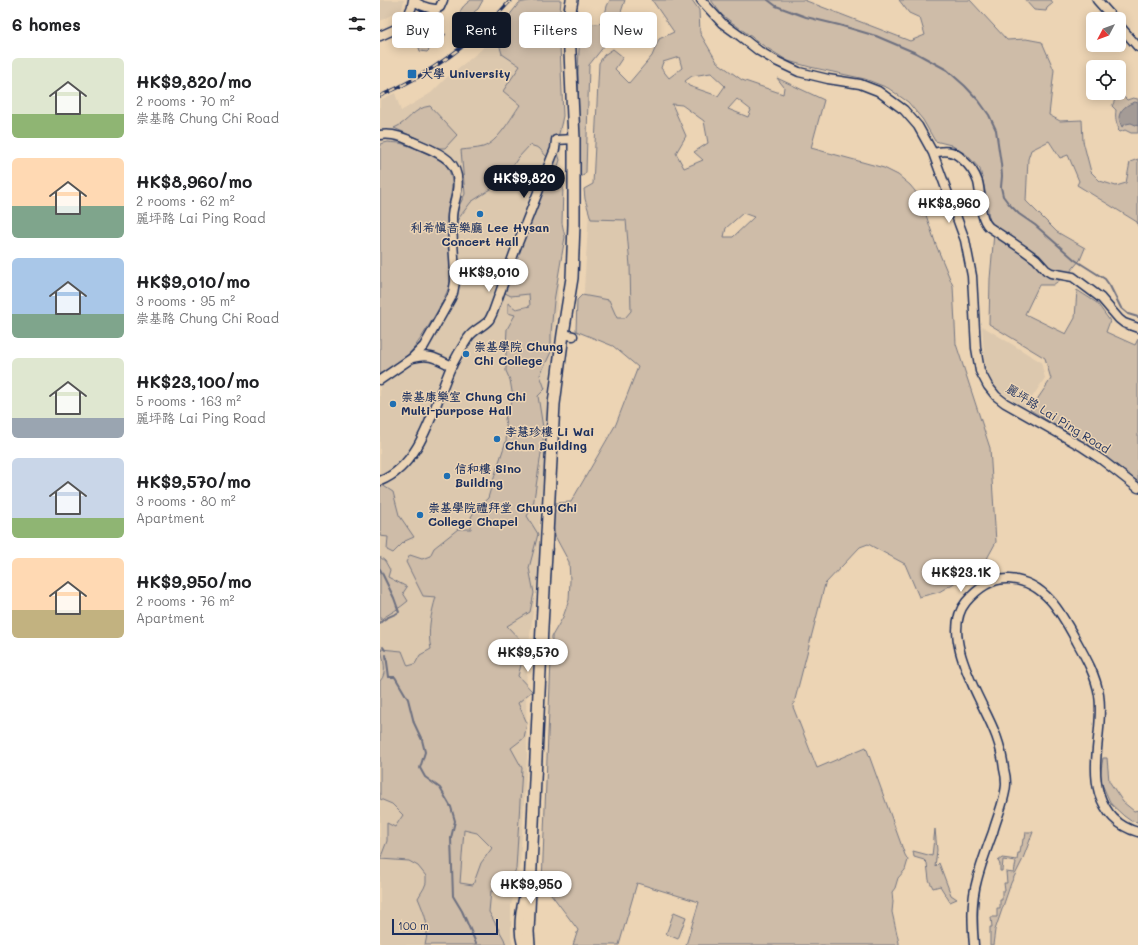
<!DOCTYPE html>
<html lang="en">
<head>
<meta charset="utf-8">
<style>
  :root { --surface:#fff; --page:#f6f6f6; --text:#202124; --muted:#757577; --accent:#111827 }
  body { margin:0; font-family:Mali,"LXGW WenKai TC",sans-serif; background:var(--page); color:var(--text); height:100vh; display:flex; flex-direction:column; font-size:15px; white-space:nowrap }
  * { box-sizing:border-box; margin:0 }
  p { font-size:13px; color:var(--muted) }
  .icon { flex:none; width:22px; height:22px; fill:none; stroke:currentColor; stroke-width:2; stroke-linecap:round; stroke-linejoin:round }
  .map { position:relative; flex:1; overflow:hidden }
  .sheet { display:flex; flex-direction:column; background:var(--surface); width:380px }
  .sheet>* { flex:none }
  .guide { position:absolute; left:12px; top:12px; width:380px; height:36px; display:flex; gap:8px }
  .needle { width:26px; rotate:229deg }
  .tools { position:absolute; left:706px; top:12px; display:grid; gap:8px }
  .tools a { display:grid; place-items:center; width:40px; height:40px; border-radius:6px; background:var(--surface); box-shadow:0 2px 10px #0003; font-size:20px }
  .scale { position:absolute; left:12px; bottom:10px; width:106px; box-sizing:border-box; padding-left:4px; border:2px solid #1b2f5e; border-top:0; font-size:11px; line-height:14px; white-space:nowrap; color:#1b2f5e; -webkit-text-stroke:3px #ecd4b4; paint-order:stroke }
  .price { position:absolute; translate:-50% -34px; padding:0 9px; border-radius:14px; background:#fff; color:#222; font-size:13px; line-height:26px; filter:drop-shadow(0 1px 2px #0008) }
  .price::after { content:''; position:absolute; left:50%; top:24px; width:12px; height:9px; margin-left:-6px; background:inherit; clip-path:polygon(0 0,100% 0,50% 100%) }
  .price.on { background:var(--accent); color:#fff }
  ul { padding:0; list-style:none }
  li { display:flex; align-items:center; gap:12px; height:100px; padding:0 12px }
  li span { display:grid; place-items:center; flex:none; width:112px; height:80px; border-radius:6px; color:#555 }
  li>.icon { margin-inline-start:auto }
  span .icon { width:48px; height:48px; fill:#fffc; stroke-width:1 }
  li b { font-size:17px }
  h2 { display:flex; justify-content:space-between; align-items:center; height:48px; padding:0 12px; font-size:17px }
  .chip { padding:0 14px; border-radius:6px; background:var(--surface); box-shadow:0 2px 10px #0003; font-size:14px; line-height:36px }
  .chip.on { background:var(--accent); color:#fff }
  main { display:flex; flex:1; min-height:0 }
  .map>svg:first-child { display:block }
  .built { fill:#dcc8ae }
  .green { fill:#cebca8; stroke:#747683; fill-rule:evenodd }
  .water { fill:#a49b96; stroke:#6d7080 }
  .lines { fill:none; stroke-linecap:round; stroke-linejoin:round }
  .stream { stroke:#6d7080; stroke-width:2 }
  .minor-casing { stroke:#1b2f5e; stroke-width:11 }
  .secondary-casing { stroke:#1b2f5e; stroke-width:14 }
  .minor { stroke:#ecd4b4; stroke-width:8 }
  .secondary { stroke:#ecd4b4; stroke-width:11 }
  .rail-casing { stroke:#1b2f5e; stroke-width:3.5 }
  .rail { stroke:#ecd4b4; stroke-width:2; stroke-dasharray:6; stroke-linecap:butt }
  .poi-dot { fill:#1f6fb2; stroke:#ecd4b4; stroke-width:1.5 }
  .labels { text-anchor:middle; stroke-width:3; stroke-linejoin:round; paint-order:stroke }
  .poi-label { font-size:12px; font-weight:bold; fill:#1b2f5e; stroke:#ecd4b4; text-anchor:start }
  .street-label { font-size:12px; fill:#1b2f5e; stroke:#ecd4b4 }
</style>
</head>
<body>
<main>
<section class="sheet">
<h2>6 homes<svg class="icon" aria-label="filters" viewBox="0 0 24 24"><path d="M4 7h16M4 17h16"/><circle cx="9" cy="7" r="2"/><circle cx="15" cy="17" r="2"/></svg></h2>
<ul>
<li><span style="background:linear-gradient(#dfe7d0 70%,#8fb573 0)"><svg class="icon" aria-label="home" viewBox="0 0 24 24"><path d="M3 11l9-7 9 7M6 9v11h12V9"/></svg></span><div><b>HK$9,820/mo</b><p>2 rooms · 70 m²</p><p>崇基路 Chung Chi Road</p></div></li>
<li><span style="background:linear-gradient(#ffd9b3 60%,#7fa58c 0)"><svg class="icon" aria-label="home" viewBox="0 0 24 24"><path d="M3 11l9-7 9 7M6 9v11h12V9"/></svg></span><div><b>HK$8,960/mo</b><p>2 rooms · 62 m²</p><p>麗坪路 Lai Ping Road</p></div></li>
<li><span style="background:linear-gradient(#a9c7e8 70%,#7fa58c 0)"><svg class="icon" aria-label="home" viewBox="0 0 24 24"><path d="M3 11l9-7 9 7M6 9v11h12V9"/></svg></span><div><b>HK$9,010/mo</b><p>3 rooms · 95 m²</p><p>崇基路 Chung Chi Road</p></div></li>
<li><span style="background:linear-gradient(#dfe7d0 75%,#9aa5b1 0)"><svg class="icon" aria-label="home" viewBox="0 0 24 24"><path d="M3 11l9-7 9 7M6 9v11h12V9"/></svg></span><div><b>HK$23,100/mo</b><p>5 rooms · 163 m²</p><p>麗坪路 Lai Ping Road</p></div></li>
<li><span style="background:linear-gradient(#c9d6e8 75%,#8fb573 0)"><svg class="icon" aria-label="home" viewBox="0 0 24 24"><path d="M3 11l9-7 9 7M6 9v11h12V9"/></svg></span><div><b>HK$9,570/mo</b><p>3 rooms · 80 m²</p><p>Apartment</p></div></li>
<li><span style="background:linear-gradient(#ffd9b3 65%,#c2b280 0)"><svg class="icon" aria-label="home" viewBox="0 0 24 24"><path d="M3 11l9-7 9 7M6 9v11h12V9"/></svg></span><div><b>HK$9,950/mo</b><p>2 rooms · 76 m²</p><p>Apartment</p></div></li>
</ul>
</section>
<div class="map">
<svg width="758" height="945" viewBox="0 0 758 945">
  <rect width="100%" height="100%" fill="#ecd4b4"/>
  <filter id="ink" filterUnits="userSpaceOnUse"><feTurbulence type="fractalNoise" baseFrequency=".025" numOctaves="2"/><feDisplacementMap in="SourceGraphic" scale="8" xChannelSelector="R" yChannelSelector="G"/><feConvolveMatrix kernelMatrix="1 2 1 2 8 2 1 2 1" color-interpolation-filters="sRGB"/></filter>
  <g filter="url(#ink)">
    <path class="built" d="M 0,0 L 24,0 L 22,9 L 0,21 Z
      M 153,0 L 181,0 L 179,22 L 183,116 L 178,298 L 167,399 L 167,429 L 159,525 L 158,571 L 148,652 L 146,689 L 147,756 L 140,863 L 131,906 L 131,937 L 133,945 L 0,945 L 0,100 L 15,93 L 21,111 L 51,93 L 65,79 L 101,50 L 112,35 L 119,40 L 130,27 L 124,22 L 139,3 Z
      M 209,211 L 259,214 L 252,323 L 202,320 Z
      M 602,326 L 661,362 L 665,378 L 645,408 L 619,390 L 611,381 L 605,370 Z"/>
    <path class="green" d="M 91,0 L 103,0 L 98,9 L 94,12 L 94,15 L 88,19 L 80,19 C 78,10 84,5 91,0 Z
      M 153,0 L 181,0 L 179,22 L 183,116 L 176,147 L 180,160 L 173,181 L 183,187 L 182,223 L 185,237 L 174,301 L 171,332 L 171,352 L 160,375 L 165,389 L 158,396 L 164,434 L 153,506 L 147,516 L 158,534 L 149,568 L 154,593 L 150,612 L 127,626 L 142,642 L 141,665 L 138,676 L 152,691 L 138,703 L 147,723 L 144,738 L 131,748 L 142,768 L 136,869 L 127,890 L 111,891 L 109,912 L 124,939 L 126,945 L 45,945 C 50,926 45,915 38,898 L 44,888 L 46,883 L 46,876 L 38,866 L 29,861 L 0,859 L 7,841 L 7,823 L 15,827 L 23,815 L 12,804 L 0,799 L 0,681 C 8,673 3,659 1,649 L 22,651 L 28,666 L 35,664 L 40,655 L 51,649 C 47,632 51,614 56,597 L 43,596 L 26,562 L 30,555 L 42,559 L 50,556 L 54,548 L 78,529 L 91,529 L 91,517 L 96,509 L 108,498 L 117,468 L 126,441 L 127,431 L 125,419 L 133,397 L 130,380 L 126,371 L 126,347 L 127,329 L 135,315 L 128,313 L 128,303 L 136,309 L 150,306 L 149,294 L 131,296 L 125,293 L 141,238 L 158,195 L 174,165 L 159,148 L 150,145 L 138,158 L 122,182 L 91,202 L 76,222 L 78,208 L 85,194 L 81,150 C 88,149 96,149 103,147 C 118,142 131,118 140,105 L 123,91 L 140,66 L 122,54 L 118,40 L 130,27 L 124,22 L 139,3 ZM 84,830 L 97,833 L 112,848 L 101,863 L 93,885 L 80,883 Z
      M 230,0 L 245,0 L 240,15 L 229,40 L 209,65 L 206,172 L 203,176 L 200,176 L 198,72 L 200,26 L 223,23 L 227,6 Z
      M 272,0 L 312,0 L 319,10 L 320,33 L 337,62 L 362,80 L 403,94 L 404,87 L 397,78 L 444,100 L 431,148 L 504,168 L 518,175 L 530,185 L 535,191 L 542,203 L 556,245 L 573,286 L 576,344 L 610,448 L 616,542 L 603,566 L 559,592 L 539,597 L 525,564 L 488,544 L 480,547 L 445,584 L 413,707 L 437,768 L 486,747 L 525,855 L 528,860 L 525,870 L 518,878 L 515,888 L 512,892 L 513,902 L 512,912 L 519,943 L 519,945 L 306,945 L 319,902 L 257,883 L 239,945 L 193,945 L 198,930 L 162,882 L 172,636 L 183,617 L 189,600 L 190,580 L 189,562 L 175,536 L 173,525 L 175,503 L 191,502 L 236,424 L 258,367 L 233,346 L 196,331 L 197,300 L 202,295 L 229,300 L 237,318 L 245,318 L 251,311 L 250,266 L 246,220 L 211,219 L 205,199 L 204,189 L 213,184 L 219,63 L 224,55 L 233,49 L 243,57 L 235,69 L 249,83 L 272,56 L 279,39 L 294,32 ZM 299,57 L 302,68 L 289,78 L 281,68 L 283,62 ZM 331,73 L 345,86 L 338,96 L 309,86 L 305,81 L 312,76 ZM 357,99 L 371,110 L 368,117 L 348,109 ZM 292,104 L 302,105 L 324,121 L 328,143 L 314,152 L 323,160 L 304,168 L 296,153 L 306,136 ZM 363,213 L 374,217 L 353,237 L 344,237 L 346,228 Z
      M 331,0 L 424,0 L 530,41 L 545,35 L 540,18 L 529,13 L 519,0 L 590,0 L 627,40 L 646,39 L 662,42 L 674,70 L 669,115 L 680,121 L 702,120 L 703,141 L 711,172 L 720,181 L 736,186 L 746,183 L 750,162 L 758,159 L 758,226 L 757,222 L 697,185 L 699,181 L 688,155 L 680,158 L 669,141 L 651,150 L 648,159 L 646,201 L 677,232 L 705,248 L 700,260 L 689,273 L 673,285 L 659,285 L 645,314 L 686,334 L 695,318 L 697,290 L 717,303 L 730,321 L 726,332 L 755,345 L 758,339 L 758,483 L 709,445 L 650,410 L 671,379 L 665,358 L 609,324 L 610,279 L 614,233 L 609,218 L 606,195 L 600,169 L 587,155 L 571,145 L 555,141 L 543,120 L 528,102 L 508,88 L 485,79 L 430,67 L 408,61 L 384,46 L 342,15 Z
      M 645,0 L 671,0 L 673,3 L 667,8 L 666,11 L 654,10 Z
      M 66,34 L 57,45 L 52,47 L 47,52 L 40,51 L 39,48 L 41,44 L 51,38 Z
      M 742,95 L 747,100 L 753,98 L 758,99 L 758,133 L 751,133 L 745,130 L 740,132 L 738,130 L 739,129 C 736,123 735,117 736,110 L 732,106 C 735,102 734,96 741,97 Z
      M 50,106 L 77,135 L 65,148 L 59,148 L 14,128 C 29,122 33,108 50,106 Z
      M 8,142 C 12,143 18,142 23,144 C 33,147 60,158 66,165 C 70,171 72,178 72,185 C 72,196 67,207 67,218 C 67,239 72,261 70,282 C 69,295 39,343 30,353 C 21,361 10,368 0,374 L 0,144 Z
      M 2,485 L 13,492 L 19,515 L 34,537 L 25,541 L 13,553 L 7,550 L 8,537 L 0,536 L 0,486 Z
      M 0,557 L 5,561 L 10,570 L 8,577 L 27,587 L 23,593 L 28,601 C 19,609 10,613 0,620 Z
      M 723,758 L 727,758 L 729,781 L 743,802 L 754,811 L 758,810 L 758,822 L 751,821 L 744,816 L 731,804 L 721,782 L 720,776 Z
      M 555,829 L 557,850 L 555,867 L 559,863 L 571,895 L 577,899 L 570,902 L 560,886 L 553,888 L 549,880 L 547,863 L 544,860 L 534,857 L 533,851 L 552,856 Z
      M 646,832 L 653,832 L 642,861 L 631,883 L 615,930 L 613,945 L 610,945 L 610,927 L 612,927 L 611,917 L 617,917 L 617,908 L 620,908 L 620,900 L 622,900 L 622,891 L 625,891 L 624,883 L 627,883 L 626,872 L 634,873 L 636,862 L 623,860 L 622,871 L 620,871 L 620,864 L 618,861 L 622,858 L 637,860 L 638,853 L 640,853 L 641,846 L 642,846 L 643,839 L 645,839 Z
      M 294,912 L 306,917 L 298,939 L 286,934 Z"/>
    <path class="water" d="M 755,102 L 758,103 L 758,126 L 751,123 L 746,124 L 742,127 C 741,125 739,120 739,117 C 740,109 748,104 755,102 Z"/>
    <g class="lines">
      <path class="stream" d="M 388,0 L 396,6 L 426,17 L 459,25 L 496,36 L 536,53 L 567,70 L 585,86 L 599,101 L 609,115 L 616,130 L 621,164 L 622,176 L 621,187 L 623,196 L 629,204 L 639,214 L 655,225 L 695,260 L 725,279 L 730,286 L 741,308 L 748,314 L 758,317
        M 0,569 L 14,598 L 19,612 C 13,616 5,617 0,623
        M 3,647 L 5,650
        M 6,655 L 9,677 L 15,677 L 28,699 L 34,723 L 42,740 L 45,752 L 40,768 L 45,777 L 60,788 L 71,807 L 75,821 L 71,838 L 73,896 L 82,911 L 96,943"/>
      <defs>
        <path id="minor" d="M 34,0 C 39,6 47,8 55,9
          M 321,0 L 342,23 L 360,36 L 379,51 L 398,62 L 419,72 L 448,79 L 480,84 L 498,91 L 524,110 L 538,126 L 553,153 L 585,240 L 592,276 L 596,348 L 600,371 L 608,386 L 616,396 L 625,403 L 701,446 L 722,460 L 758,488
          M 717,0 L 734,19
          M 739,25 L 758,47
          M 19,26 C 27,18 32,11 33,0
          M 0,36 L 49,14 L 60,7 L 63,0
          M 0,135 C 14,133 25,138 38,144 C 60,153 82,161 77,191 C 76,200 72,208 72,218 C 72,239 75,260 75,282 L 73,293 L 71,298 L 44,346 L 32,358 L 0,380
          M 553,153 C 564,150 573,150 582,159 C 589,165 595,173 598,182 C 602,197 598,216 609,227 L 645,251 L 656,259 L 666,270 L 671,273 L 693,277 L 721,298 L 739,319 L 744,323 L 758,328
          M 183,334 L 193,336
          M 33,358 C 50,353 57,359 72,366
          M 0,481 C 42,465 54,405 71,367 C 76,357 82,347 88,338 C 93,330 103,327 109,320 C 111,317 112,314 113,312 L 136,248 L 175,149 L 176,140 L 194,139
          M 142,945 C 136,925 142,902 147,883
          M 594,945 C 592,923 591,901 597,880 C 601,864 607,848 613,832 C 617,817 626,798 626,783 C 626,778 625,773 624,769 C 621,744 614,729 603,707 C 590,680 563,630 586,602 C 597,589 611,578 629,579 C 665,581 682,614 697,642 C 706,658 716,676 719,695 C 724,726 710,761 719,793 C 725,812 738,827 758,832"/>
        <path id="secondary" d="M 149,945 L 148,932 L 162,627 L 174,404 L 183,334 L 192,278 L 194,224 L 194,139 L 189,30 L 189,16 L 192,0"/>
      </defs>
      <use href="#minor" class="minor-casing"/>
      <use href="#secondary" class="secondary-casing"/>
      <use href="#minor" class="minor"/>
      <use href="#secondary" class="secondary"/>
      <defs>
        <path id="rail" d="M 0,96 C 51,74 95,41 131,0"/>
      </defs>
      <use href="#rail" class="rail-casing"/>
      <use href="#rail" class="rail"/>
    </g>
  </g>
  <g class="poi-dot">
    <rect x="27" y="69" width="10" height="10" rx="2"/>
    <circle cx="100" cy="214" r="4"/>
    <circle cx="86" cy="354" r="4"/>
    <circle cx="13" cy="404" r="4"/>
    <circle cx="117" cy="439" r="4"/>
    <circle cx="67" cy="476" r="4"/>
    <circle cx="40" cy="515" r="4"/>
  </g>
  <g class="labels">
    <g class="poi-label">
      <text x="41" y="78">大學 University</text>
      <text x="100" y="232" text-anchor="middle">利希慎音樂廳 Lee Hysan<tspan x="100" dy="14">Concert Hall</tspan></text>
      <text x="94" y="351">崇基學院 Chung<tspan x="94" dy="14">Chi College</tspan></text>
      <text x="21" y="401">崇基康樂室 Chung Chi<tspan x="21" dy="14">Multi-purpose Hall</tspan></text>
      <text x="125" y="436">李慧珍樓 Li Wai<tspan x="125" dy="14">Chun Building</tspan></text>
      <text x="75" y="473">信和樓 Sino<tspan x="75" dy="14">Building</tspan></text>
      <text x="48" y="512">崇基學院禮拜堂 Chung Chi<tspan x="48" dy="14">College Chapel</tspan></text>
    </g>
    <g class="street-label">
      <text transform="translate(678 419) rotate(32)" y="4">麗坪路 Lai Ping Road</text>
    </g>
  </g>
</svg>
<div class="tools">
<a><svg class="needle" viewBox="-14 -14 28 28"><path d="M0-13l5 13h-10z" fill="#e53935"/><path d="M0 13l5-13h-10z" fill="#757577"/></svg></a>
<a><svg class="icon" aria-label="locate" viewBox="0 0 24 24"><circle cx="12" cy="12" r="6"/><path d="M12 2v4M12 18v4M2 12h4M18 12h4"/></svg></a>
</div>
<div class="scale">100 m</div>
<b class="price on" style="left:144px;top:199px">HK$9,820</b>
<b class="price" style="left:569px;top:224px">HK$8,960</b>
<b class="price" style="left:109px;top:293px">HK$9,010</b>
<b class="price" style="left:581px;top:593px">HK$23.1K</b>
<b class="price" style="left:148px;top:673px">HK$9,570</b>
<b class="price" style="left:151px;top:905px">HK$9,950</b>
<div class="guide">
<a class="chip">Buy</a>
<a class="chip on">Rent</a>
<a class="chip">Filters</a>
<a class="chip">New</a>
</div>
</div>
</main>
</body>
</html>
